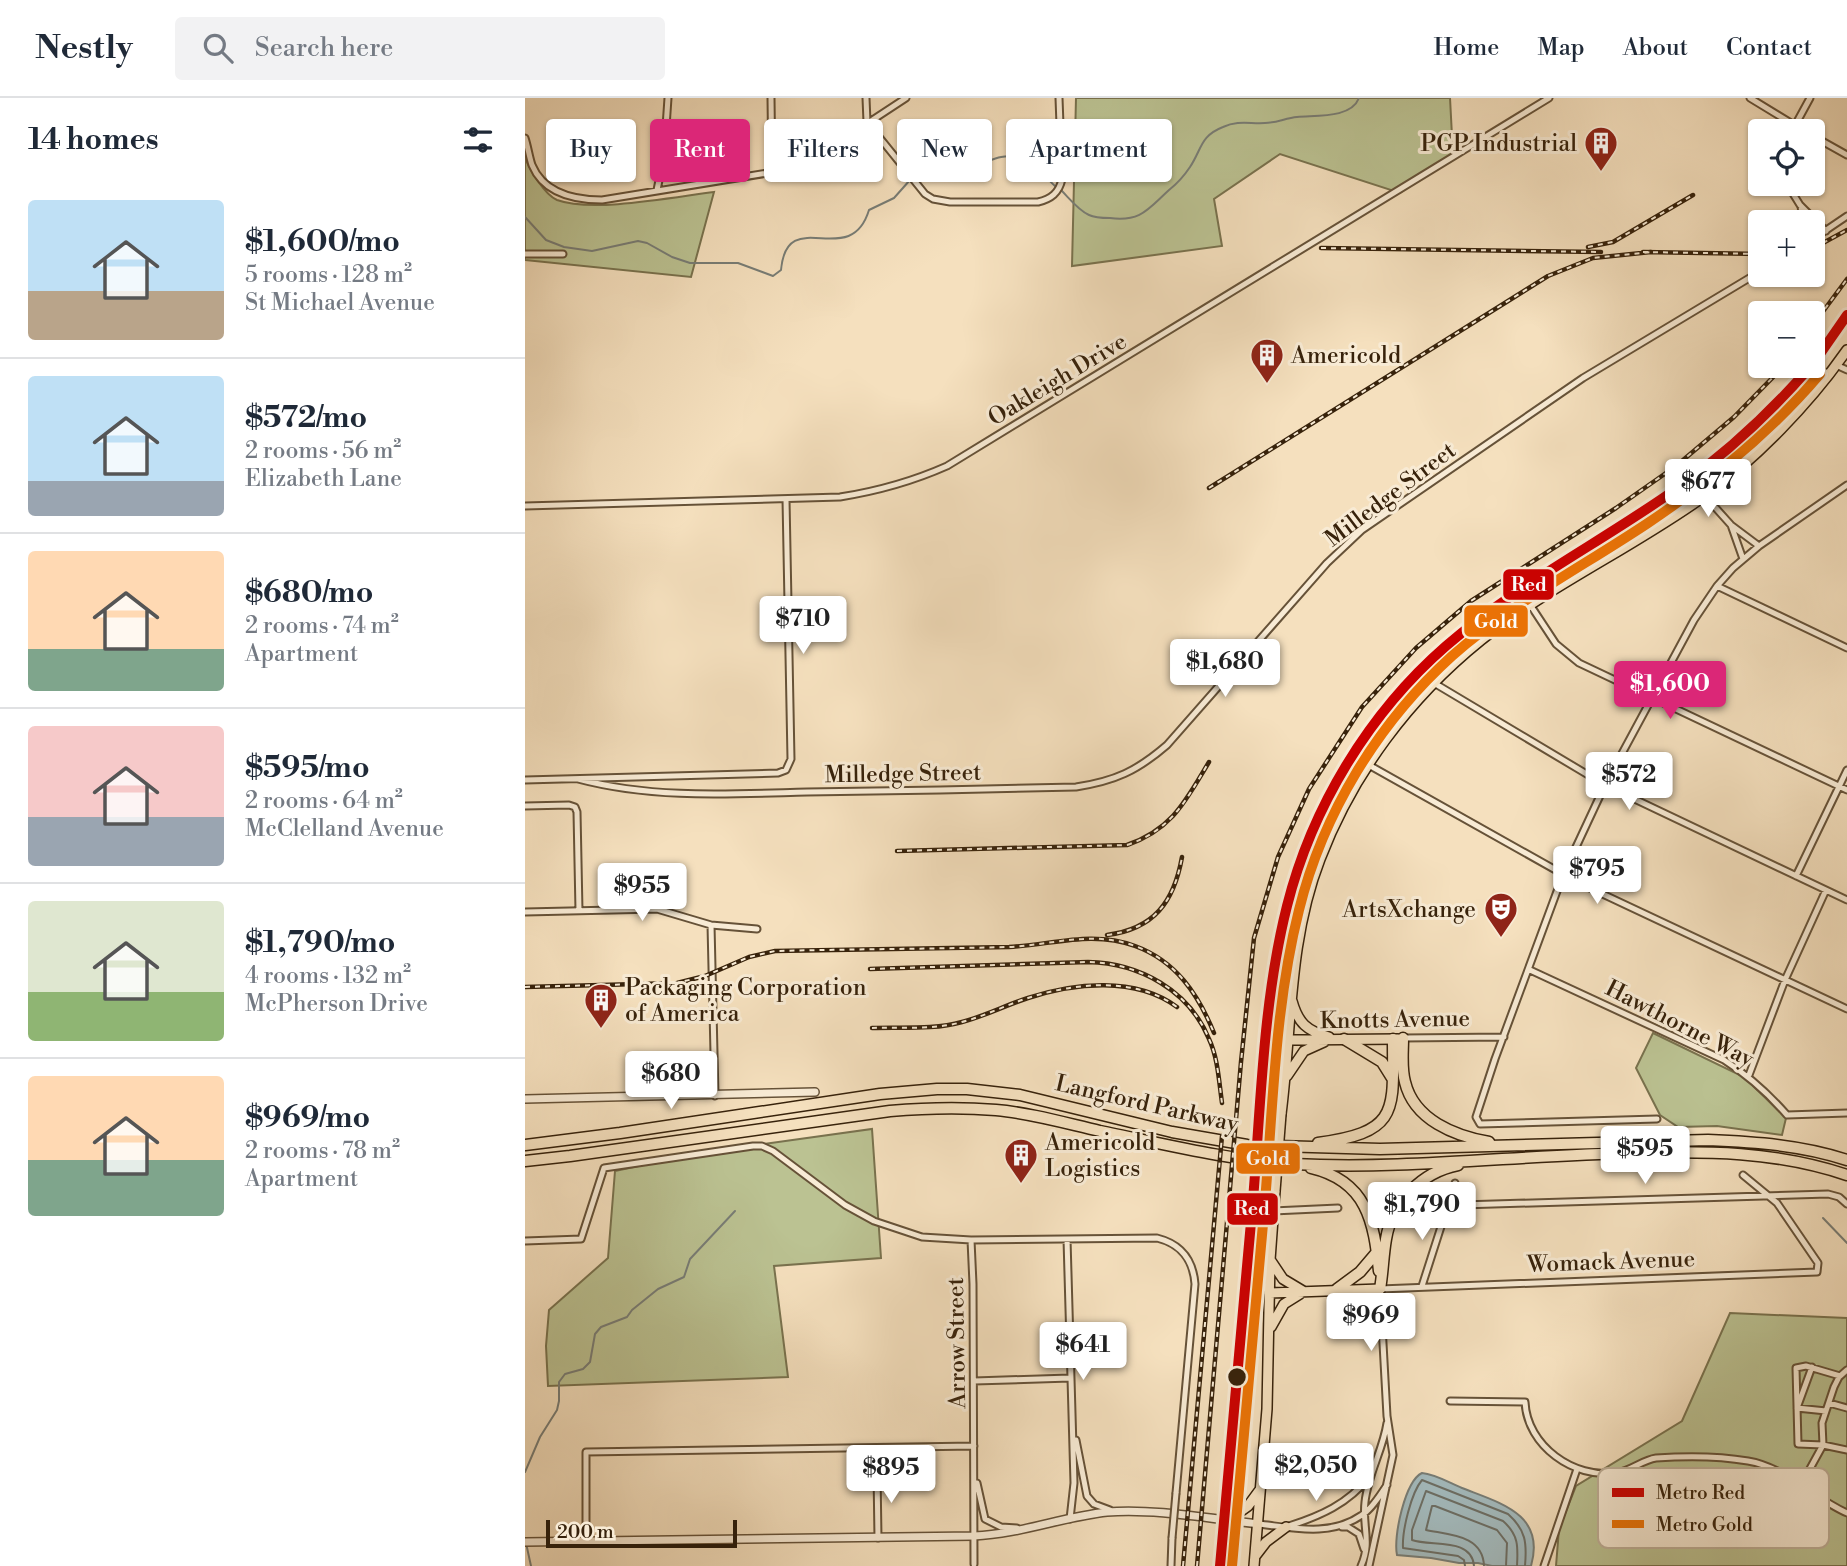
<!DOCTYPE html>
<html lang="en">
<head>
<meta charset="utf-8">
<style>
  :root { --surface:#fff; --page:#f2f2f3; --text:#1f2937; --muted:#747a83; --line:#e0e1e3; --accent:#db2777 }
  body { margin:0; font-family:"Libre Bodoni",serif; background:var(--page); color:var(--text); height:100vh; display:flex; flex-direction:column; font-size:26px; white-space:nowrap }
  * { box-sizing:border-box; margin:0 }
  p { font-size:23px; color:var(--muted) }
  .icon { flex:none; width:38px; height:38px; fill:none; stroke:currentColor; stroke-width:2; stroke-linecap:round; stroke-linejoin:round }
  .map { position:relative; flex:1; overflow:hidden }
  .side { display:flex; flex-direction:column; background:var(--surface); width:525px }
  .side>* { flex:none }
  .hud { position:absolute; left:21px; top:21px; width:665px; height:63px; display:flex; gap:14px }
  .buttons { position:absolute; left:1223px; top:21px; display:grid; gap:14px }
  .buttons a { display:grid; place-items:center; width:77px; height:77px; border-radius:7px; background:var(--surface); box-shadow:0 2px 5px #0004; font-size:35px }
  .scale { position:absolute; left:21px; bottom:18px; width:191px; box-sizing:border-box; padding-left:7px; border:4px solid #37220b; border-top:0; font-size:19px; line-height:24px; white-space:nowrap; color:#37220b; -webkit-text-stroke:5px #f8ebd5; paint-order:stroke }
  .price { position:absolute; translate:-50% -60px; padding:0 16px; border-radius:7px; background:#fff; color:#222; font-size:23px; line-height:46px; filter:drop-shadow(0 2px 4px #0008) }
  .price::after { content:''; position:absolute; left:50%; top:42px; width:21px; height:16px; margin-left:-10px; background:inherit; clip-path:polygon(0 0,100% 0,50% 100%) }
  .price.active { background:var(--accent); color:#fff }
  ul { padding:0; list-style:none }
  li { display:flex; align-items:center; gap:21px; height:175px; padding:0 28px }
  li+li { border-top:2px solid var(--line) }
  li span { display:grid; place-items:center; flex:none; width:196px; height:140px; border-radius:7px; color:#555 }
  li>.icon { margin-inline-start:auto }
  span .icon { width:84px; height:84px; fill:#fffc; stroke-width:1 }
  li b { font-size:30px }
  h2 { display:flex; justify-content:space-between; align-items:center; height:84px; padding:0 28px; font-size:30px }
  .tag { padding:0 24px; border-radius:7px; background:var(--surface); box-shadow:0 2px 5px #0004; font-size:24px; line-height:63px }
  .tag.active { background:var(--accent); color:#fff }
  header { display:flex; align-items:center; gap:42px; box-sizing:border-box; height:98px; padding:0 35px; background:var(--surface); border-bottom:2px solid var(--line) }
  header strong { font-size:33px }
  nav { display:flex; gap:38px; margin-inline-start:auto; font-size:24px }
  .search { width:490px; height:63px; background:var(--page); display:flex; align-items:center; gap:18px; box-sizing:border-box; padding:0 24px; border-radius:7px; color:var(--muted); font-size:26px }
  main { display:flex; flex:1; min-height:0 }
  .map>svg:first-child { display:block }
  .green { fill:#bbc292; stroke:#79724e; stroke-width:2 }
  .water { fill:#a3babd; stroke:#787d76; stroke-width:2 }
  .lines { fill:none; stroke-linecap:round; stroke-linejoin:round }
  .shore { stroke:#6d6e64; stroke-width:2 }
  .stream { stroke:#787d76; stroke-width:2 }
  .minor-casing { stroke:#665238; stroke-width:9 }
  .tertiary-casing { stroke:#665238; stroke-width:10 }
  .primary-casing { stroke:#37220b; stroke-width:12 }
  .motorway-casing { stroke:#37220b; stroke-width:13 }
  .minor { stroke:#f8ebd5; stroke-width:5 }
  .tertiary { stroke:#f8ebd5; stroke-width:7 }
  .primary { stroke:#f5e0be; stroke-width:9 }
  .motorway { stroke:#f5e0be; stroke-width:10 }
  .rail-casing { stroke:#37220b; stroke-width:4.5 }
  .rail { stroke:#f8ebd5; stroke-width:2; stroke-dasharray:5; stroke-linecap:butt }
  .minor-bridge-casing { stroke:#665238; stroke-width:9; stroke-linecap:butt }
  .primary-bridge-casing { stroke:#37220b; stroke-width:12; stroke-linecap:butt }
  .minor-bridge { stroke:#f8ebd5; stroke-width:5 }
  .primary-bridge { stroke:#f5e0be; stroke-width:9 }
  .metro-1-casing { stroke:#f8ebd5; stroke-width:16 }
  .metro-2-casing { stroke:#f8ebd5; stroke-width:16 }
  .metro-1 { stroke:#c00; stroke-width:10 }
  .metro-2 { stroke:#ec7305; stroke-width:10 }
  .stop-dot { fill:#37220b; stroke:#f8ebd5; stroke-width:2.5 }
  .labels { text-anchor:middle; stroke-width:6; stroke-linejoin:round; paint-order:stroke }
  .poi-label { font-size:23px; fill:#37220b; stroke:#f8ebd5; text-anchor:start }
  .street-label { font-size:23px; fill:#37220b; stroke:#f8ebd5 }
  .key { fill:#f8ebd5; stroke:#beaf98; stroke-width:2 }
  .key-label { font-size:19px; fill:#37220b }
  .line-badge { stroke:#f8ebd5; stroke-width:2.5 }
  .badge-label { font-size:19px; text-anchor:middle; font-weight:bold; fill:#fff }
</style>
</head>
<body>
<header>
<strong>Nestly</strong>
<div class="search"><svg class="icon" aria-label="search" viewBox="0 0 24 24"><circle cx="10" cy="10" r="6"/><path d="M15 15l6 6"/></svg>Search here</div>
<nav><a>Home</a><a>Map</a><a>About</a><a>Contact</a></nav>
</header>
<main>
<section class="side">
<h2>14 homes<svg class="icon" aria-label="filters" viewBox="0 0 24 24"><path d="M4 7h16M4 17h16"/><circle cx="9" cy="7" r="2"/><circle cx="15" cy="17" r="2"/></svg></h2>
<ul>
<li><span style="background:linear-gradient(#bfe0f5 65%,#b9a48a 0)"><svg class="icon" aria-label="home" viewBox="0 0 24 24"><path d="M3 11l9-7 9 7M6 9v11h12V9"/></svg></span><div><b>$1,600/mo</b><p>5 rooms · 128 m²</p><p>St Michael Avenue</p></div></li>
<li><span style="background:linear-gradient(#bfe0f5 75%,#9aa5b1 0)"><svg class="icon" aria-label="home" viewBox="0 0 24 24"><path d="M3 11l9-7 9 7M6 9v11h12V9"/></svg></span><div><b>$572/mo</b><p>2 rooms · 56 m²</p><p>Elizabeth Lane</p></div></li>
<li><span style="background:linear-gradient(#ffd9b3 70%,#7fa58c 0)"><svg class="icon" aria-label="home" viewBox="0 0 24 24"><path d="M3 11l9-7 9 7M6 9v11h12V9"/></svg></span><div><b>$680/mo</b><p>2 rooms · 74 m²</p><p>Apartment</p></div></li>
<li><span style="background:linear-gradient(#f6c9c9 65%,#9aa5b1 0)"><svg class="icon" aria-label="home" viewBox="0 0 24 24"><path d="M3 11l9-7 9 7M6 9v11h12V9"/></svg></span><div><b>$595/mo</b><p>2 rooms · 64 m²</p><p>McClelland Avenue</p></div></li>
<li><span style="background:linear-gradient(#dfe7d0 65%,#8fb573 0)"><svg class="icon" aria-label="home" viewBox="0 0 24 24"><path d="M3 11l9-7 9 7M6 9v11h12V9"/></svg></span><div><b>$1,790/mo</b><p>4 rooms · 132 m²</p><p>McPherson Drive</p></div></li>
<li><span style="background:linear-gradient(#ffd9b3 60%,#7fa58c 0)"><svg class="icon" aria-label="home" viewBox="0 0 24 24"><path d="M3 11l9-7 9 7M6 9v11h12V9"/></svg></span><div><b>$969/mo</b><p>2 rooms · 78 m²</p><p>Apartment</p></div></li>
</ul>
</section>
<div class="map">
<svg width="1322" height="1468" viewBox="0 0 1322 1468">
  <rect width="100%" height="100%" fill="#f5e0be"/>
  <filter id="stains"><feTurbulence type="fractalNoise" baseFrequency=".00286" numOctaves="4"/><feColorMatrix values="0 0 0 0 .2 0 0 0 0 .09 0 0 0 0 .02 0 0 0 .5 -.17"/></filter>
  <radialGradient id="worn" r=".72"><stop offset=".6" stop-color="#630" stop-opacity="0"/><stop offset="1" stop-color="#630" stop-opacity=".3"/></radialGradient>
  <path class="green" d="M 551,0 L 925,0 L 928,57 L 875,95 L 755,56 L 689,101 L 697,148 L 547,168 Z
    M 0,59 C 4,71 20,97 32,102 C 68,115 149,99 189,94 L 166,179 L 0,162 Z
    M 1128,935 L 1219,979 L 1261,1020 L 1257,1037 L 1192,1028 L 1153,1029 L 1135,1017 L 1111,970 Z
    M 347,1031 L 356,1160 L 249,1168 L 263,1279 L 23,1288 L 21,1248 L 24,1212 L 83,1160 L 90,1073 L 175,1055 Z
    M 1205,1215 L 1322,1220 L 1322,1468 L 1031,1468 L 1034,1431 L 1051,1388 L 1157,1323 Z"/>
  <path class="water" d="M 897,1375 C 910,1376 925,1385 937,1390 C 975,1405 1021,1416 1006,1468 L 967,1468 L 953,1465 L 934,1465 L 906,1460 L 872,1457 C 868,1439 880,1383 897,1375 Z"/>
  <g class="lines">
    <path class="shore" d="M 940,1468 L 939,1462 L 933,1458 L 878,1450 C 877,1433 886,1395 897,1382 L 983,1416 C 1001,1432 1002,1445 1000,1468
      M 949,1468 C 947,1439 906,1449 887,1442 L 887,1432 L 901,1393 L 978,1423 C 994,1437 993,1449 992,1468
      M 959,1468 C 958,1437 925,1437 901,1432 L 907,1408 L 910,1408 L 972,1432 L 982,1445 L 981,1468"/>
    <path class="stream" d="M 389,77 C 394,71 401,61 410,61 C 421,61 431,69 443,68 C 460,67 473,55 491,59 C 507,63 519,78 531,89
      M 536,92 C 544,100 553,112 564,117 C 570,120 578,120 585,120 C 616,124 623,111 644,92 C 653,85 659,78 665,69 C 677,51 675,38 698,29 C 713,22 725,26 740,25 C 751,25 761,20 772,19 C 790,17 826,21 834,0
      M 0,119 L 21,142 L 39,149 L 67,153 L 113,143 L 122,145 L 147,159 L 165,165 L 213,165 L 248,178 L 256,172 C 262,105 325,174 344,112 L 369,100 L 385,82
      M 1298,1120 L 1322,1145
      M 0,1374 L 15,1339 L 32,1312 L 34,1303 L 34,1284 L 40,1276 L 58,1271 L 65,1264 L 70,1236 L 76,1229 L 102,1219 L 107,1212 L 133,1191 L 159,1179 L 165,1161 L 210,1113
      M 1,1445 L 6,1468"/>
    <defs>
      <path id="minor" d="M 246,0 L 247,76
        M 341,0 L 342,24 L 400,96 L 408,101 L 425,104 L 513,104 C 526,101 534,95 537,81 L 534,0
        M 1225,0 L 1279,33
        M 1267,33 L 1285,0
        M 1288,38 L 1322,57
        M 0,40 C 3,49 4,58 7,67 C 19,96 49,102 77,102 L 261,72 L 285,63 L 381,0
        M 1262,86 L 1275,107 L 1301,133
        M 132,92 L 139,58 L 143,0
        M 1276,108 L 1278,124
        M 1288,141 L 1322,118
        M 0,156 L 38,156
        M 1311,267 L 1322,272
        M 1180,398 L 1206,427 L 1234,448
        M 0,408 L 315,399 C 353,393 386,384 422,368 L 1024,0
        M 1206,427 L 1218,461
        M 1192,488 L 1322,550
        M 1006,508 L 1031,546 L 1054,565 L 1322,692
        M 909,585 L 1080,687 L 1322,802
        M 842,666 L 1052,784 L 1322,911
        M 53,681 C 128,701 206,696 282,694 C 372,693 461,691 551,689 C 590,683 612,673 642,647 L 802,465 L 837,432 L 1058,280 L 1236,173
        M 0,682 L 253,675 L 261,672 L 266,661 L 261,401
        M 0,708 L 44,707 L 50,709 L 52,714 L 54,813
        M 1271,778 L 1322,672
        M 0,814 L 132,811 L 186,827 L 232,831
        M 186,827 L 190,998
        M 1005,872 L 1199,962 C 1224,978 1242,994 1262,1017 L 1322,1015
        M 878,940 L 979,939
        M 1224,977 L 1260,882 L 1301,792
        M 1132,1021 L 955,1026 L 951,1019 L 970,961 L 1038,777 L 1080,687 L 1169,522 L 1192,488 L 1208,470 L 1234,448 L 1322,387
        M 904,1108 L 1303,1096 L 1314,1099 L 1322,1106
        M 748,1113 L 813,1110
        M 542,1141 L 549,1385 L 545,1421
        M 446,1142 L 448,1186 L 449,1466
        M 0,1143 L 56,1141 L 79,1070 L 228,1048 L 237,1048 L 248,1053 L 320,1107 L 349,1123 L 397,1139 L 446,1142 L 632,1140 C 656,1146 668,1161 670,1186 L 651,1395
        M 897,1188 L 930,1085
        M 1287,1269 L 1272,1310 L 1301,1313
        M 1315,1278 L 1281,1268 L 1271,1270 L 1273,1346 L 1298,1347 L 1322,1352
        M 449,1283 L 545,1280
        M 925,1303 L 1000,1304 C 1002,1348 1049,1381 1091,1375 C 1106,1373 1117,1362 1131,1360 C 1160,1358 1194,1358 1223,1363 C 1260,1369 1288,1400 1322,1415
        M 1304,1305 L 1322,1310
        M 551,1342 L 562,1398 L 569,1406 L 585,1412
        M 352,1375 L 353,1440
        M 452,1385 L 460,1421 L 476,1429 L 492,1430
        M 1276,1387 L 1298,1347 L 1297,1325 L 1309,1289 L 1314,1279 L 1322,1272
        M 734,1426 C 769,1430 805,1439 837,1417 C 847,1411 855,1397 862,1387
        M 764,1428 C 795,1418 823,1406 844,1379
        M 817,1429 L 823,1429 L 834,1436 L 839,1451
        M 61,1443 L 61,1354 L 449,1348
        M 646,1468 L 647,1440
        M 836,1468 C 847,1444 837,1428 840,1404 C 843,1376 858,1352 862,1325
        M 844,1468 L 868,1357 L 862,1318 L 855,1191 L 1292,1174 L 1293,1165 L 1252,1105 L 1218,1077
        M 1019,1468 L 1052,1371"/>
      <path id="tertiary" d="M 0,1001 L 290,994
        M 0,1444 L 449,1438 C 495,1436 537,1419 582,1414 C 629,1410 687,1421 734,1426"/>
      <path id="primary" d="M 767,903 C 773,925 782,933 804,939
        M 762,942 L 873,941
        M 762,978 L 779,953 L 799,944
        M 756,1016 C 767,930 763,843 795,761 C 828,675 884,600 956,542 C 1025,487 1107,450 1178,399 C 1231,361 1285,305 1322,252
        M 746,1163 L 758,1181 L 778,1193
        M 744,1195 L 855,1191
        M 746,1229 L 759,1206 L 775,1196
        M 702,1423 L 723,1408 L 734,1393
        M 731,1457 L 741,1444 L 761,1429
        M 729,1468 L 742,1311 L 745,1162 L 750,1093"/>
      <path id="motorway" d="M 878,940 C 878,955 876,970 880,984 C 889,1022 930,1038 964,1044
        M 819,941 L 857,964 L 867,980
        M 793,1045 C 875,1034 868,1013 868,941
        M 0,1047 L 95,1035 L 355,996 L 412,991 L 442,991 L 495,997 L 647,1034 L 722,1047 L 855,1051 L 1183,1042 C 1230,1044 1277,1047 1322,1062
        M 0,1063 L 45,1058 L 365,1013 C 400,1010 435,1009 471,1012 C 506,1015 540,1025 575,1033 C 635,1045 707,1063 768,1066 C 881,1072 994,1057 1107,1055 C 1181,1053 1251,1053 1322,1077
        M 786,1070 C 842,1083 849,1124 854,1173
        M 812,1191 L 835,1174 L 852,1154
        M 855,1191 C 858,1174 858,1158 861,1141 C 867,1104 897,1074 933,1067"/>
    </defs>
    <use href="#minor" class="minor-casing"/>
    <use href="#tertiary" class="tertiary-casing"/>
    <use href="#primary" class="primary-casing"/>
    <use href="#motorway" class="motorway-casing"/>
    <use href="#minor" class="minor"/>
    <use href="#tertiary" class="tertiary"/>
    <use href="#primary" class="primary"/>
    <use href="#motorway" class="motorway"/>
    <defs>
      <path id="rail" d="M 1288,147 L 1298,145 L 1322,132
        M 1063,149 L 1088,144 L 1168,97
        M 796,150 L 1076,154
        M 1118,154 L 1236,156
        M 1288,227 L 1322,181
        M 684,390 L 1023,178 L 1068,160 L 1126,154
        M 372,753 L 602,747 C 648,731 661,702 684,664
        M 582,837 C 629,831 649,804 657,759
        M 345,871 L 563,864 C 614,865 664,892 684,941 C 693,960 694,984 697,1005
        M 0,889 L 152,885 L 180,878 L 224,859 L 250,853 C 328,851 406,851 484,849 C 527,847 567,832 610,848 C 651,863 673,896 689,935
        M 347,930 C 377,929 409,932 437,924 C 460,918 481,907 503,900 C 549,885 610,878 652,909
        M 658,1468 L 697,1038
        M 672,1468 L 716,964 L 729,840 L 753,759 L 784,691 L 837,609 L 891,550 L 946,503 L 1091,410 L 1151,368 L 1209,319 L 1259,268"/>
    </defs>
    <use href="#rail" class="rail-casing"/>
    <use href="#rail" class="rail"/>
    <defs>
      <path id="minor-bridge" d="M 647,1440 L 651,1395"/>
      <path id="primary-bridge" d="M 750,1093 L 756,1016"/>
    </defs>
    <use href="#minor-bridge" class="minor-bridge-casing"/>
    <use href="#primary-bridge" class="primary-bridge-casing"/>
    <use href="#minor-bridge" class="minor-bridge"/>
    <use href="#primary-bridge" class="primary-bridge"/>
    <defs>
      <path id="metro-1" d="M 1288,266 L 1322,217
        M 695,1468 C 706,1346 717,1224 728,1102 C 736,1004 738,903 762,808 C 787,709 844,615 921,548 C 992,486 1077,444 1154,389 C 1203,354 1246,314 1286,268"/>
      <path id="metro-2" d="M 707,1468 C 718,1347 729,1225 740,1104 C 748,1007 750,907 774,812 C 798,715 853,625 927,558 C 986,506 1057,469 1123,425 C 1187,382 1245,335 1295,276"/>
    </defs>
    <use href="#metro-1" class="metro-1-casing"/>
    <use href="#metro-2" class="metro-2-casing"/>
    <use href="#metro-1" class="metro-1"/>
    <use href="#metro-2" class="metro-2"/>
  </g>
  <defs>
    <symbol id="building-pin" viewBox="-11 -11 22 30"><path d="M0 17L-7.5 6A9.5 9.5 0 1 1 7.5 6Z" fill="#8f2418" stroke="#f8ebd5"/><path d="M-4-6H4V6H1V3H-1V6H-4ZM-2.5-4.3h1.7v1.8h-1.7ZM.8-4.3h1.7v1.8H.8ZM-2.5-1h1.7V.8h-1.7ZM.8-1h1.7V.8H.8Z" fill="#fff"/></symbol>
    <symbol id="theatre-pin" viewBox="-11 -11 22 30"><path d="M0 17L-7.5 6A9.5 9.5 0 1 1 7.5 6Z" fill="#8f2418" stroke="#f8ebd5"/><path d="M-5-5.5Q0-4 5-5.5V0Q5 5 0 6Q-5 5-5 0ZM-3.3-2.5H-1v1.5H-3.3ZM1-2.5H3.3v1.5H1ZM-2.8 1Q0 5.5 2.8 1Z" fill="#fff"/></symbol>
  </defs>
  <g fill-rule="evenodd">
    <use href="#building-pin" x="1057" y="26" width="38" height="52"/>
    <use href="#building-pin" x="723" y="238" width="38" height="52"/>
    <use href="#theatre-pin" x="957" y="792" width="38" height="52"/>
    <use href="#building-pin" x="57" y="883" width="38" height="52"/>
    <use href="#building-pin" x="477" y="1038" width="38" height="52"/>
  </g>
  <circle class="stop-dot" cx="712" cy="1279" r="10"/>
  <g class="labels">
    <g class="poi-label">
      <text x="1052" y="53" text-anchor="end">PGP Industrial</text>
      <text x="766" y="265">Americold</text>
      <text x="951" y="819" text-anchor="end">ArtsXchange</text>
      <text x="100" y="897">Packaging Corporation<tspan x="100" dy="26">of America</tspan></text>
      <text x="520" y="1052">Americold<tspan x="520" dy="26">Logistics</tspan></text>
    </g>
    <g class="street-label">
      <text transform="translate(532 281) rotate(-31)" y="8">Oakleigh Drive</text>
      <text transform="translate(865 396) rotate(-37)" y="8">Milledge Street</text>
      <text transform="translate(378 675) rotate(-1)" y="8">Milledge Street</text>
      <text transform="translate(870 921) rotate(-1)" y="8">Knotts Avenue</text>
      <text transform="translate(1155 925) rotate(27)" y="8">Hawthorne Way</text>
      <text transform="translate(622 1005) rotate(13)" y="8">Langford Parkway</text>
      <text transform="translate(1086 1163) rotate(-2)" y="8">Womack Avenue</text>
      <text transform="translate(431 1245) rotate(-91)" y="8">Arrow Street</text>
    </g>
  </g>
  <rect x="1073" y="1370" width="231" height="80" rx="10" class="key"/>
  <rect x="1087" y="1390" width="32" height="9" fill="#c00"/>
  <rect x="1087" y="1422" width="32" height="8" fill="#ec7305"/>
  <g class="key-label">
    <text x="1131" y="1401">Metro Red</text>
    <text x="1131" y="1433">Metro Gold</text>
  </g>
  <g class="line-badge">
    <rect x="977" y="470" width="53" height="33" rx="7" fill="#c00"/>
    <rect x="938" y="506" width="66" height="34" rx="7" fill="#ec7305"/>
    <rect x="710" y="1044" width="66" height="33" rx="7" fill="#ec7305"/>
    <rect x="701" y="1094" width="53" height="34" rx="7" fill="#c00"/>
  </g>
  <g class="badge-label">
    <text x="1004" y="493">Red</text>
    <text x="971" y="530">Gold</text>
    <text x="743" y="1067">Gold</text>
    <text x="727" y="1117">Red</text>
  </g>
  <rect width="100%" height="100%" filter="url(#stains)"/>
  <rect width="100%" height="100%" fill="url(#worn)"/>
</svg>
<div class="buttons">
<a><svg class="icon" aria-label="locate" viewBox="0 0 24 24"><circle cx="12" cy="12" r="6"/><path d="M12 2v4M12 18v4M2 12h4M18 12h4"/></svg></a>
<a>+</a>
<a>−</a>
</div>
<div class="scale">200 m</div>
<b class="price" style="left:1183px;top:421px">$677</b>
<b class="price" style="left:278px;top:558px">$710</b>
<b class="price" style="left:700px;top:601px">$1,680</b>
<b class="price active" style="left:1145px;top:623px">$1,600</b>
<b class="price" style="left:1104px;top:714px">$572</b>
<b class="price" style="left:1072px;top:808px">$795</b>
<b class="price" style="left:117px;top:825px">$955</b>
<b class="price" style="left:146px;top:1013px">$680</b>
<b class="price" style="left:1120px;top:1088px">$595</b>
<b class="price" style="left:897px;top:1144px">$1,790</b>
<b class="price" style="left:846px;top:1255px">$969</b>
<b class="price" style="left:558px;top:1284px">$641</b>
<b class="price" style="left:791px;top:1405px">$2,050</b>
<b class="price" style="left:366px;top:1407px">$895</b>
<div class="hud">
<a class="tag">Buy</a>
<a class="tag active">Rent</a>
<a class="tag">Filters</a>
<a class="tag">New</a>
<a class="tag">Apartment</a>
</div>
</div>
</main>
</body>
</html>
